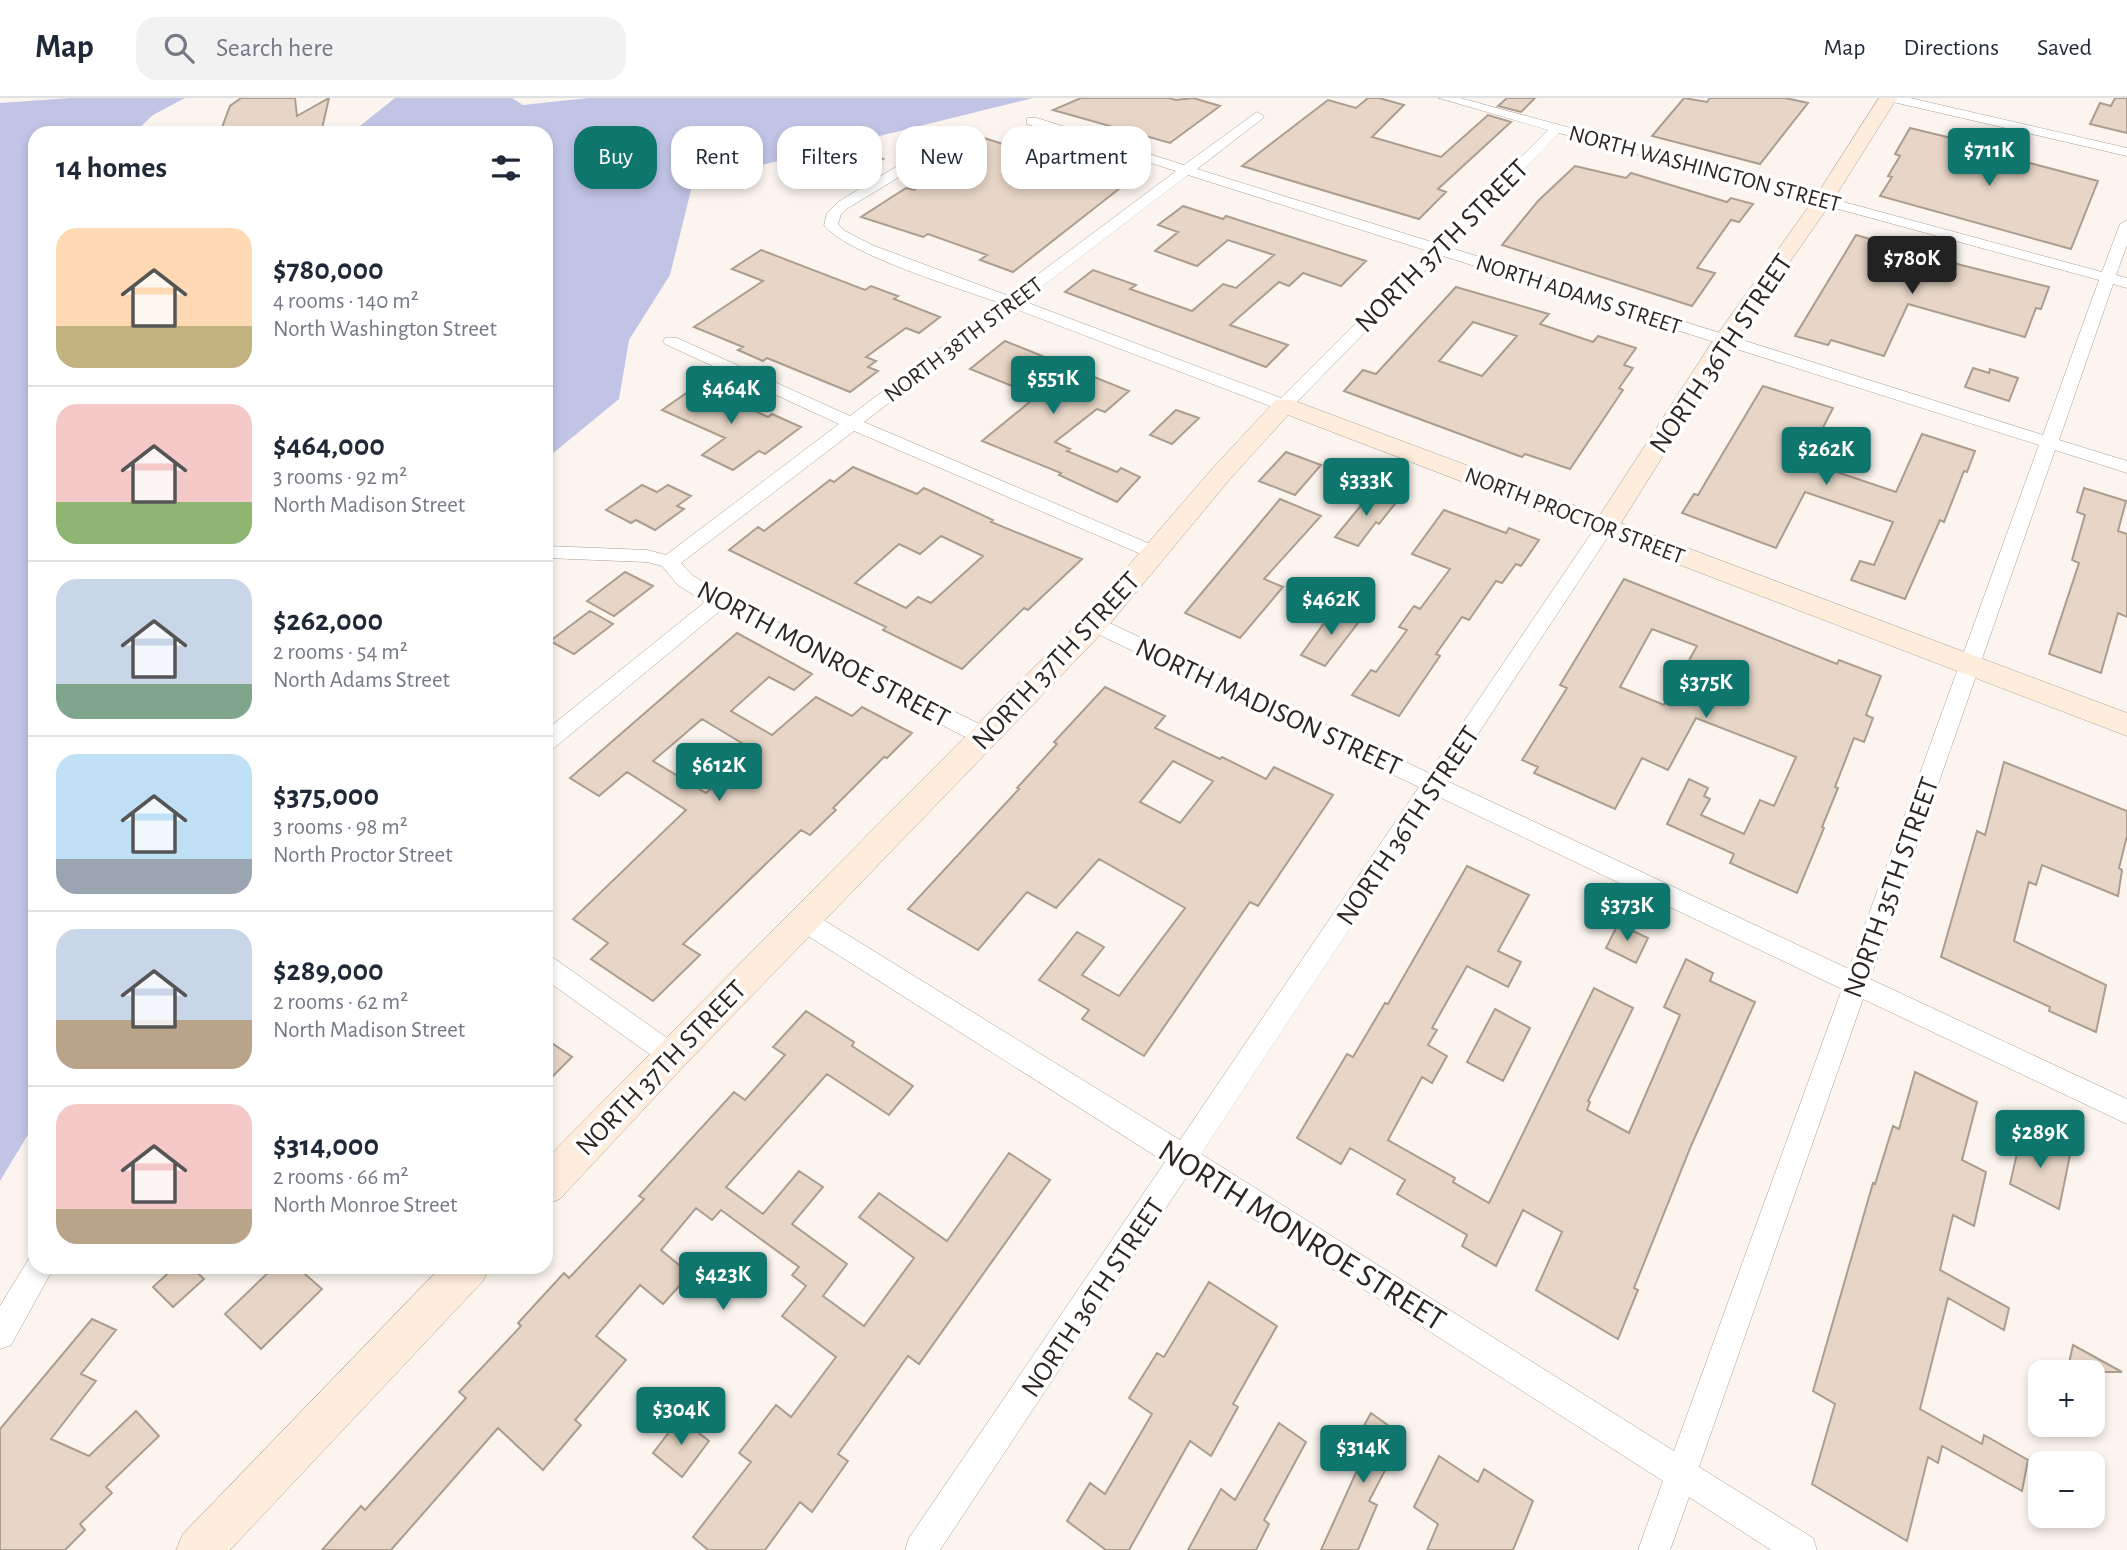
<!DOCTYPE html>
<html lang="en">
<head>
<meta charset="utf-8">
<style>
  :root { --surface:#fff; --page:#f2f2f3; --text:#1f2937; --muted:#747a83; --line:#e0e1e3; --accent:#0f766e }
  body { margin:0; font-family:"Alegreya Sans",sans-serif; background:var(--page); color:var(--text); height:100vh; display:flex; flex-direction:column; font-size:26px; white-space:nowrap }
  * { box-sizing:border-box; margin:0 }
  p { font-size:23px; color:var(--muted) }
  .icon { flex:none; width:38px; height:38px; fill:none; stroke:currentColor; stroke-width:2; stroke-linecap:round; stroke-linejoin:round }
  .map { position:relative; flex:1; overflow:hidden }
  .sheet { position:absolute; left:28px; top:28px; width:525px; height:1148px; display:flex; flex-direction:column; background:var(--surface); border-radius:21px; box-shadow:0 4px 10px #0003 }
  .sheet>* { flex:none }
  .hud { position:absolute; left:574px; top:28px; width:665px; height:63px; display:flex; gap:14px }
  .tools { position:absolute; left:2028px; top:1262px; display:grid; gap:14px }
  .tools a { display:grid; place-items:center; width:77px; height:77px; border-radius:14px; background:var(--surface); box-shadow:0 4px 10px #0003; font-size:35px }
  .price { position:absolute; translate:-50% -60px; padding:0 16px; border-radius:7px; background:var(--accent); color:#fff; font-size:23px; line-height:46px; filter:drop-shadow(0 2px 4px #0008) }
  .price::after { content:''; position:absolute; left:50%; top:42px; width:21px; height:16px; margin-left:-10px; background:inherit; clip-path:polygon(0 0,100% 0,50% 100%) }
  .price.on { background:#222; color:#fff }
  ul { padding:0; list-style:none }
  li { display:flex; align-items:center; gap:21px; height:175px; padding:0 28px }
  li+li { border-top:2px solid var(--line) }
  li span { display:grid; place-items:center; flex:none; width:196px; height:140px; border-radius:21px; color:#555 }
  li>.icon { margin-inline-start:auto }
  span .icon { width:84px; height:84px; fill:#fffc; stroke-width:1 }
  li b { font-size:30px }
  h2 { display:flex; justify-content:space-between; align-items:center; height:84px; padding:0 28px; font-size:30px }
  .chip { padding:0 24px; border-radius:21px; background:var(--surface); box-shadow:0 4px 10px #0003; font-size:24px; line-height:63px }
  .chip.on { background:var(--accent); color:#fff }
  header { display:flex; align-items:center; gap:42px; box-sizing:border-box; height:98px; padding:0 35px; background:var(--surface); border-bottom:2px solid var(--line) }
  header strong { font-size:33px }
  nav { display:flex; gap:38px; margin-inline-start:auto; font-size:24px }
  .search { width:490px; height:63px; background:var(--page); display:flex; align-items:center; gap:18px; box-sizing:border-box; padding:0 24px; border-radius:21px; color:var(--muted); font-size:26px }
  .map>svg:first-child { display:block }
  .green { fill:#c2c4e6 }
  .building { fill:#e7d6c7; stroke:#ad9d8f; stroke-width:2; fill-rule:evenodd }
  .lines { fill:none; stroke-linecap:round; stroke-linejoin:round }
  .street-casing { stroke:#ae9e90; stroke-width:1 }
  .secondary-casing { stroke:#ae9e90; stroke-width:1 }
  .street { fill:#fff; fill-rule:evenodd }
  .secondary { fill:#feeddd; fill-rule:evenodd }
  .labels { text-anchor:middle; stroke-width:7; stroke-linejoin:round; paint-order:stroke }
  .far-street-label { font-size:23px; fill:#2d2721; stroke:#fff }
  .street-label { font-size:28px; fill:#2d2721; stroke:#fff }
  .near-street-label { font-size:33px; fill:#2d2721; stroke:#fff }
</style>
</head>
<body>
<header>
<strong>Map</strong>
<div class="search"><svg class="icon" aria-label="search" viewBox="0 0 24 24"><circle cx="10" cy="10" r="6"/><path d="M15 15l6 6"/></svg>Search here</div>
<nav><a>Map</a><a>Directions</a><a>Saved</a></nav>
</header>
<div class="map">
<svg width="2127" height="1452" viewBox="0 0 2127 1452">
  <rect width="100%" height="100%" fill="#fcf5ef"/>
  <path class="green" d="M 70,0 L 185,0 L 153,17 L 134,35 L 35,35 L 35,1025 L 0,1083 L 0,5 Z
    M 395,0 L 512,0 L 523,7 L 588,0 L 1033,0 L 693,84 L 670,177 L 629,242 L 619,301 L 546,361 L 546,35 L 351,35 Z"/>
  <path class="building" d="M 241,0 L 295,0 L 297,18 L 329,0 L 321,35 L 220,35 L 230,8 Z
    M 1081,0 L 1168,0 L 1176,2 L 1193,0 L 1220,8 L 1170,45 L 1053,12 Z
    M 1368,0 L 1379,0 L 1404,7 L 1372,39 L 1441,59 L 1488,17 L 1511,24 L 1438,91 L 1446,94 L 1419,121 L 1242,68 L 1328,2 L 1356,10 Z
    M 1507,0 L 1535,0 L 1521,14 L 1498,8 Z
    M 1684,0 L 1707,4 L 1710,0 L 1785,0 L 1808,5 L 1760,66 L 1652,38 Z
    M 2115,0 L 2127,0 L 2127,35 L 2090,26 L 2100,5 L 2111,8 Z
    M 1910,30 L 1976,46 L 1974,49 L 2008,57 L 2007,59 L 2098,83 L 2071,151 L 1880,98 L 1892,79 L 1888,78 L 1900,58 L 1895,56 Z
    M 984,40 L 1038,57 L 1035,59 L 1124,87 L 1013,174 L 980,162 L 987,157 L 928,136 L 923,139 L 861,119 L 906,90 L 914,92 L 969,56 L 962,54 Z
    M 857,51 L 883,61 L 854,78 L 848,76 L 829,87 L 803,78 L 832,61 L 837,63 Z
    M 1575,68 L 1626,80 L 1631,75 L 1727,104 L 1731,100 L 1753,106 L 1739,124 L 1731,122 L 1697,170 L 1715,175 L 1692,208 L 1502,147 L 1538,103 Z
    M 1183,108 L 1223,121 L 1226,118 L 1366,163 L 1341,188 L 1303,175 L 1289,188 L 1279,184 L 1230,227 L 1288,247 L 1266,269 L 1065,194 L 1093,172 L 1136,187 L 1130,191 L 1192,213 L 1223,186 L 1236,190 L 1274,157 L 1228,142 L 1197,168 L 1155,153 L 1178,134 L 1158,127 Z
    M 1856,137 L 1961,167 L 2049,189 L 2041,211 L 2036,210 L 2025,239 L 1908,206 L 1884,258 L 1831,242 L 1828,247 L 1795,238 Z
    M 761,152 L 865,192 L 871,188 L 898,198 L 894,201 L 940,219 L 919,235 L 906,230 L 866,259 L 876,263 L 868,269 L 878,273 L 850,294 L 767,260 L 763,263 L 738,252 L 743,249 L 694,229 L 763,183 L 732,171 Z
    M 1456,189 L 1549,216 L 1540,226 L 1593,244 L 1598,238 L 1636,250 L 1624,267 L 1633,270 L 1619,290 L 1623,292 L 1570,371 L 1525,356 L 1522,359 L 1344,293 L 1363,272 L 1376,276 ZM 1473,224 L 1517,238 L 1482,278 L 1439,263 Z
    M 1005,243 L 1129,293 L 1105,314 L 1097,311 L 1055,344 L 1070,351 L 1067,353 L 1117,374 L 1121,370 L 1140,379 L 1117,404 L 1059,377 L 1061,375 L 982,343 L 1037,298 L 970,271 Z
    M 1973,270 L 1989,275 L 1990,271 L 2018,280 L 2009,303 L 1965,289 Z
    M 698,287 L 768,319 L 772,316 L 801,329 L 765,356 L 759,353 L 733,372 L 702,357 L 725,340 L 662,312 Z
    M 1763,288 L 1833,310 L 1814,347 L 1834,354 L 1825,370 L 1896,394 L 1922,336 L 1975,353 L 1967,374 L 1964,373 L 1944,424 L 1940,422 L 1905,501 L 1851,482 L 1860,463 L 1874,467 L 1893,424 L 1805,394 L 1776,450 L 1682,415 L 1694,396 L 1698,397 Z
    M 1176,312 L 1199,320 L 1172,346 L 1150,337 Z
    M 1286,354 L 1321,367 L 1295,397 L 1259,383 Z
    M 853,369 L 917,396 L 924,390 L 993,422 L 991,424 L 1082,461 L 1028,512 L 1024,510 L 962,571 L 883,532 L 886,529 L 729,452 L 758,429 L 764,433 L 830,382 L 834,384 ZM 941,438 L 983,458 L 931,505 L 918,499 L 906,510 L 855,485 L 899,446 L 920,456 Z
    M 642,387 L 657,394 L 668,387 L 691,398 L 677,408 L 684,411 L 655,432 L 636,422 L 631,425 L 606,412 Z
    M 2084,390 L 2126,403 L 2118,433 L 2127,436 L 2127,519 L 2118,515 L 2101,575 L 2049,556 L 2079,465 L 2072,462 L 2085,417 L 2077,414 Z
    M 1373,393 L 1398,402 L 1379,426 L 1376,424 L 1358,448 L 1335,439 Z
    M 1280,401 L 1321,418 L 1264,481 L 1283,489 L 1240,540 L 1185,515 Z
    M 1444,412 L 1506,435 L 1509,430 L 1539,442 L 1521,468 L 1516,466 L 1502,485 L 1496,483 L 1469,522 L 1462,519 L 1436,556 L 1440,558 L 1399,618 L 1352,597 L 1371,572 L 1376,574 L 1407,532 L 1399,529 L 1414,508 L 1420,511 L 1450,471 L 1412,456 Z
    M 625,474 L 653,488 L 614,518 L 587,503 Z
    M 1624,481 L 1837,566 L 1839,562 L 1881,578 L 1866,617 L 1873,620 L 1864,644 L 1854,640 L 1835,689 L 1838,690 L 1822,729 L 1824,730 L 1797,795 L 1730,765 L 1734,756 L 1667,726 L 1689,681 L 1708,690 L 1704,698 L 1710,701 L 1701,717 L 1744,736 L 1760,702 L 1774,708 L 1796,659 L 1696,620 L 1668,672 L 1642,660 L 1615,711 L 1534,675 L 1538,669 L 1522,662 L 1567,590 L 1560,587 ZM 1652,531 L 1697,548 L 1664,607 L 1620,589 Z
    M 1335,510 L 1361,521 L 1325,568 L 1301,557 Z
    M 590,513 L 613,526 L 574,556 L 550,543 Z
    M 737,535 L 812,576 L 794,592 L 769,579 L 731,613 L 772,637 L 816,599 L 852,618 L 862,609 L 912,635 L 887,660 L 884,659 L 833,710 L 836,712 L 810,737 L 801,732 L 683,846 L 700,857 L 653,903 L 591,861 L 608,845 L 573,821 L 686,712 L 627,674 L 599,698 L 570,680 ZM 702,621 L 753,652 L 706,695 L 653,663 Z
    M 1105,589 L 1165,618 L 1155,630 L 1220,661 L 1222,659 L 1266,681 L 1274,669 L 1333,697 L 1258,808 L 1250,804 L 1144,958 L 1082,921 L 1089,912 L 1039,882 L 1077,834 L 1104,849 L 1082,877 L 1119,898 L 1185,810 L 1099,761 L 1056,810 L 1027,794 L 978,852 L 908,811 L 1019,691 L 1017,690 L 1057,646 L 1054,644 ZM 1173,663 L 1213,683 L 1180,725 L 1140,704 Z
    M 2004,664 L 2127,713 L 2127,738 L 2119,770 L 2122,772 L 2118,798 L 2042,767 L 2036,787 L 2029,784 L 2014,843 L 2106,887 L 2096,934 L 2049,913 L 2050,909 L 1941,859 L 1977,733 L 1985,737 Z
    M 1467,768 L 1529,797 L 1498,853 L 1521,864 L 1508,889 L 1467,868 L 1432,930 L 1437,932 L 1428,947 L 1447,958 L 1432,985 L 1422,979 L 1388,1042 L 1455,1080 L 1453,1084 L 1489,1105 L 1594,890 L 1633,910 L 1588,1003 L 1590,1004 L 1587,1012 L 1629,1035 L 1680,917 L 1664,909 L 1686,861 L 1713,875 L 1710,883 L 1755,904 L 1691,1048 L 1634,1190 L 1638,1192 L 1618,1241 L 1536,1192 L 1562,1134 L 1523,1112 L 1496,1168 L 1462,1148 L 1467,1137 L 1397,1096 L 1405,1082 L 1350,1050 L 1341,1066 L 1297,1040 L 1347,956 L 1353,959 L 1385,905 L 1388,906 Z
    M 1618,826 L 1648,840 L 1636,865 L 1606,850 Z
    M 1495,911 L 1530,930 L 1503,983 L 1467,964 Z
    M 806,913 L 854,944 L 852,948 L 913,988 L 889,1017 L 827,976 L 726,1089 L 763,1116 L 799,1073 L 823,1089 L 792,1126 L 847,1166 L 823,1198 L 864,1228 L 914,1160 L 859,1119 L 879,1095 L 947,1143 L 1009,1055 L 1050,1082 L 919,1266 L 908,1258 L 838,1356 L 848,1363 L 812,1414 L 800,1404 L 765,1452 L 708,1452 L 693,1439 L 751,1364 L 739,1355 L 776,1307 L 791,1319 L 836,1259 L 782,1218 L 806,1188 L 792,1177 L 799,1169 L 721,1112 L 712,1122 L 696,1110 L 661,1152 L 690,1176 L 663,1206 L 640,1187 L 596,1238 L 626,1262 L 575,1322 L 581,1327 L 543,1372 L 498,1330 L 391,1452 L 322,1452 L 361,1408 L 365,1412 L 466,1300 L 459,1294 L 521,1228 L 518,1225 L 564,1175 L 569,1180 L 644,1101 L 639,1098 L 734,994 L 745,1002 L 785,957 L 773,949 Z
    M 546,941 L 572,959 L 546,985 Z
    M 1915,974 L 1977,1004 L 1962,1062 L 1986,1074 L 1974,1128 L 1953,1117 L 1940,1172 L 2009,1210 L 2004,1232 L 1948,1200 L 1920,1311 L 1982,1346 L 1984,1337 L 2028,1362 L 2022,1393 L 1942,1348 L 1938,1365 L 1928,1359 L 1907,1443 L 1812,1386 L 1835,1306 L 1813,1293 L 1873,1085 L 1875,1086 L 1893,1028 L 1899,1031 Z
    M 2022,1034 L 2070,1057 L 2059,1111 L 2010,1086 Z
    M 175,1169 L 191,1169 L 204,1181 L 173,1209 L 153,1189 Z
    M 274,1169 L 297,1169 L 322,1191 L 261,1251 L 225,1216 Z
    M 1209,1184 L 1277,1228 L 1233,1306 L 1238,1309 L 1211,1358 L 1190,1343 L 1129,1452 L 1106,1452 L 1067,1423 L 1090,1385 L 1105,1396 L 1152,1316 L 1129,1300 L 1157,1255 L 1164,1259 Z
    M 92,1221 L 116,1232 L 81,1276 L 96,1283 L 51,1341 L 89,1358 L 136,1313 L 159,1338 L 106,1389 L 112,1395 L 80,1426 L 85,1432 L 65,1452 L 0,1452 L 0,1331 Z
    M 2073,1247 L 2122,1274 L 2067,1274 Z
    M 1371,1315 L 1403,1338 L 1369,1403 L 1377,1407 L 1358,1452 L 1321,1452 L 1364,1357 L 1352,1349 Z
    M 680,1320 L 709,1343 L 682,1379 L 653,1355 Z
    M 1279,1325 L 1306,1344 L 1264,1422 L 1269,1426 L 1256,1452 L 1188,1452 L 1221,1391 L 1235,1402 Z
    M 1439,1358 L 1478,1384 L 1484,1371 L 1533,1403 L 1513,1452 L 1427,1452 L 1438,1426 L 1414,1409 Z"/>
  <g class="lines">
    <defs>
      <path id="street" d="M 1439,0 L 1460,0 L 2102,174 L 2120,126 L 2127,122 L 2127,147 L 2116,177 L 2127,180 L 2127,190 L 2113,186 L 2059,342 L 2127,363 L 2127,375 L 2055,352 L 1870,881 L 2127,1001 L 2127,1026 L 1863,901 L 1699,1369 L 1813,1440 L 1817,1452 L 1771,1452 L 1689,1399 L 1670,1452 L 1638,1452 L 1663,1383 L 1187,1078 L 940,1452 L 905,1452 L 909,1440 L 1165,1064 L 794,829 L 791,822 L 794,815 L 803,812 L 812,815 L 1180,1042 L 1419,689 L 1087,531 L 1084,526 L 1087,521 L 1101,521 L 1429,675 L 1599,424 L 1613,424 L 1615,428 L 1447,683 L 1849,871 L 2039,347 L 1440,157 L 1290,311 L 1278,311 L 1013,210 L 864,324 L 1162,451 L 1165,455 L 1162,459 L 1148,459 L 854,333 L 681,465 L 692,477 L 726,498 L 991,632 L 994,638 L 991,644 L 983,646 L 975,644 L 721,512 L 554,650 L 546,652 L 546,632 L 705,504 L 678,487 L 662,468 L 647,464 L 546,460 L 546,448 L 647,452 L 666,457 L 839,326 L 665,246 L 663,243 L 665,240 L 677,240 L 850,318 L 1000,205 C 961,191 846,156 824,127 L 827,115 L 838,104 L 904,64 L 914,64 L 914,70 L 848,110 L 841,116 L 838,126 L 845,133 L 872,147 L 1009,198 L 1176,73 L 1027,26 L 1027,20 L 1037,20 L 1184,67 L 1257,14 L 1264,18 L 1262,21 L 1197,71 L 1435,145 L 1548,32 ZM 1559,35 L 2099,182 L 2043,337 L 1448,149 ZM 1188,77 L 1428,153 L 1281,300 L 1023,203 ZM 1437,698 L 1842,891 L 1674,1353 L 1201,1056 Z
        M 1887,0 L 1910,0 L 2127,50 L 2127,58 L 1893,4 Z
        M 546,857 L 555,861 L 680,949 L 684,957 L 680,965 L 671,969 L 662,965 L 546,882 Z
        M 35,1157 L 35,1169 L 54,1169 L 11,1247 L 0,1251 L 0,1208 L 30,1159 Z"/>
      <path id="secondary" d="M 1879,0 L 1897,0 L 1833,102 L 1736,241 L 1621,425 L 2127,615 L 2127,638 L 1288,317 L 1230,381 L 1104,533 L 684,968 L 560,1101 L 546,1106 L 546,1061 L 1084,519 L 1212,371 L 1276,302 L 1292,302 L 1600,417 L 1714,241 L 1814,101 Z
        M 441,1169 L 489,1169 L 483,1183 L 230,1452 L 176,1452 L 183,1436 Z"/>
    </defs>
    <use href="#street" class="street-casing"/>
    <use href="#secondary" class="secondary-casing"/>
    <use href="#street" class="street"/>
    <use href="#secondary" class="secondary"/>
  </g>
  <g class="labels">
    <g class="far-street-label">
      <text transform="translate(1705 70) rotate(15)" y="8">NORTH WASHINGTON STREET</text>
      <text transform="translate(1579 196) rotate(18)" y="8">NORTH ADAMS STREET</text>
      <text transform="translate(963 241) rotate(-37)" y="8">NORTH 38TH STREET</text>
      <text transform="translate(1575 417) rotate(21)" y="8">NORTH PROCTOR STREET</text>
    </g>
    <g class="street-label">
      <text transform="translate(1441 147) rotate(-45)" y="10">NORTH 37TH STREET</text>
      <text transform="translate(1720 255) rotate(-56)" y="10">NORTH 36TH STREET</text>
      <text transform="translate(824 555) rotate(28)" y="10">NORTH MONROE STREET</text>
      <text transform="translate(1055 562) rotate(-47)" y="10">NORTH 37TH STREET</text>
      <text transform="translate(1269 608) rotate(25)" y="10">NORTH MADISON STREET</text>
      <text transform="translate(1407 727) rotate(-56)" y="10">NORTH 36TH STREET</text>
      <text transform="translate(1890 789) rotate(-70)" y="10">NORTH 35TH STREET</text>
      <text transform="translate(660 969) rotate(-46)" y="10">NORTH 37TH STREET</text>
      <text transform="translate(1092 1199) rotate(-56)" y="10">NORTH 36TH STREET</text>
    </g>
    <g class="near-street-label">
      <text transform="translate(1303 1136) rotate(32)" y="12">NORTH MONROE STREET</text>
    </g>
  </g>
</svg>
<div class="tools">
<a>+</a>
<a>−</a>
</div>
<b class="price" style="left:1989px;top:90px">$711K</b>
<b class="price on" style="left:1912px;top:198px">$780K</b>
<b class="price" style="left:1053px;top:318px">$551K</b>
<b class="price" style="left:731px;top:328px">$464K</b>
<b class="price" style="left:1826px;top:389px">$262K</b>
<b class="price" style="left:1366px;top:420px">$333K</b>
<b class="price" style="left:1331px;top:539px">$462K</b>
<b class="price" style="left:1706px;top:622px">$375K</b>
<b class="price" style="left:719px;top:705px">$612K</b>
<b class="price" style="left:1627px;top:845px">$373K</b>
<b class="price" style="left:2040px;top:1072px">$289K</b>
<b class="price" style="left:723px;top:1214px">$423K</b>
<b class="price" style="left:681px;top:1349px">$304K</b>
<b class="price" style="left:1363px;top:1387px">$314K</b>
<div class="hud">
<a class="chip on">Buy</a>
<a class="chip">Rent</a>
<a class="chip">Filters</a>
<a class="chip">New</a>
<a class="chip">Apartment</a>
</div>
<section class="sheet">
<h2>14 homes<svg class="icon" aria-label="filters" viewBox="0 0 24 24"><path d="M4 7h16M4 17h16"/><circle cx="9" cy="7" r="2"/><circle cx="15" cy="17" r="2"/></svg></h2>
<ul>
<li><span style="background:linear-gradient(#ffd9b3 70%,#c2b280 0)"><svg class="icon" aria-label="home" viewBox="0 0 24 24"><path d="M3 11l9-7 9 7M6 9v11h12V9"/></svg></span><div><b>$780,000</b><p>4 rooms · 140 m²</p><p>North Washington Street</p></div></li>
<li><span style="background:linear-gradient(#f6c9c9 70%,#8fb573 0)"><svg class="icon" aria-label="home" viewBox="0 0 24 24"><path d="M3 11l9-7 9 7M6 9v11h12V9"/></svg></span><div><b>$464,000</b><p>3 rooms · 92 m²</p><p>North Madison Street</p></div></li>
<li><span style="background:linear-gradient(#c9d6e8 75%,#7fa58c 0)"><svg class="icon" aria-label="home" viewBox="0 0 24 24"><path d="M3 11l9-7 9 7M6 9v11h12V9"/></svg></span><div><b>$262,000</b><p>2 rooms · 54 m²</p><p>North Adams Street</p></div></li>
<li><span style="background:linear-gradient(#bfe0f5 75%,#9aa5b1 0)"><svg class="icon" aria-label="home" viewBox="0 0 24 24"><path d="M3 11l9-7 9 7M6 9v11h12V9"/></svg></span><div><b>$375,000</b><p>3 rooms · 98 m²</p><p>North Proctor Street</p></div></li>
<li><span style="background:linear-gradient(#c9d6e8 65%,#b9a48a 0)"><svg class="icon" aria-label="home" viewBox="0 0 24 24"><path d="M3 11l9-7 9 7M6 9v11h12V9"/></svg></span><div><b>$289,000</b><p>2 rooms · 62 m²</p><p>North Madison Street</p></div></li>
<li><span style="background:linear-gradient(#f6c9c9 75%,#b9a48a 0)"><svg class="icon" aria-label="home" viewBox="0 0 24 24"><path d="M3 11l9-7 9 7M6 9v11h12V9"/></svg></span><div><b>$314,000</b><p>2 rooms · 66 m²</p><p>North Monroe Street</p></div></li>
</ul>
</section>
</div>
</body>
</html>
